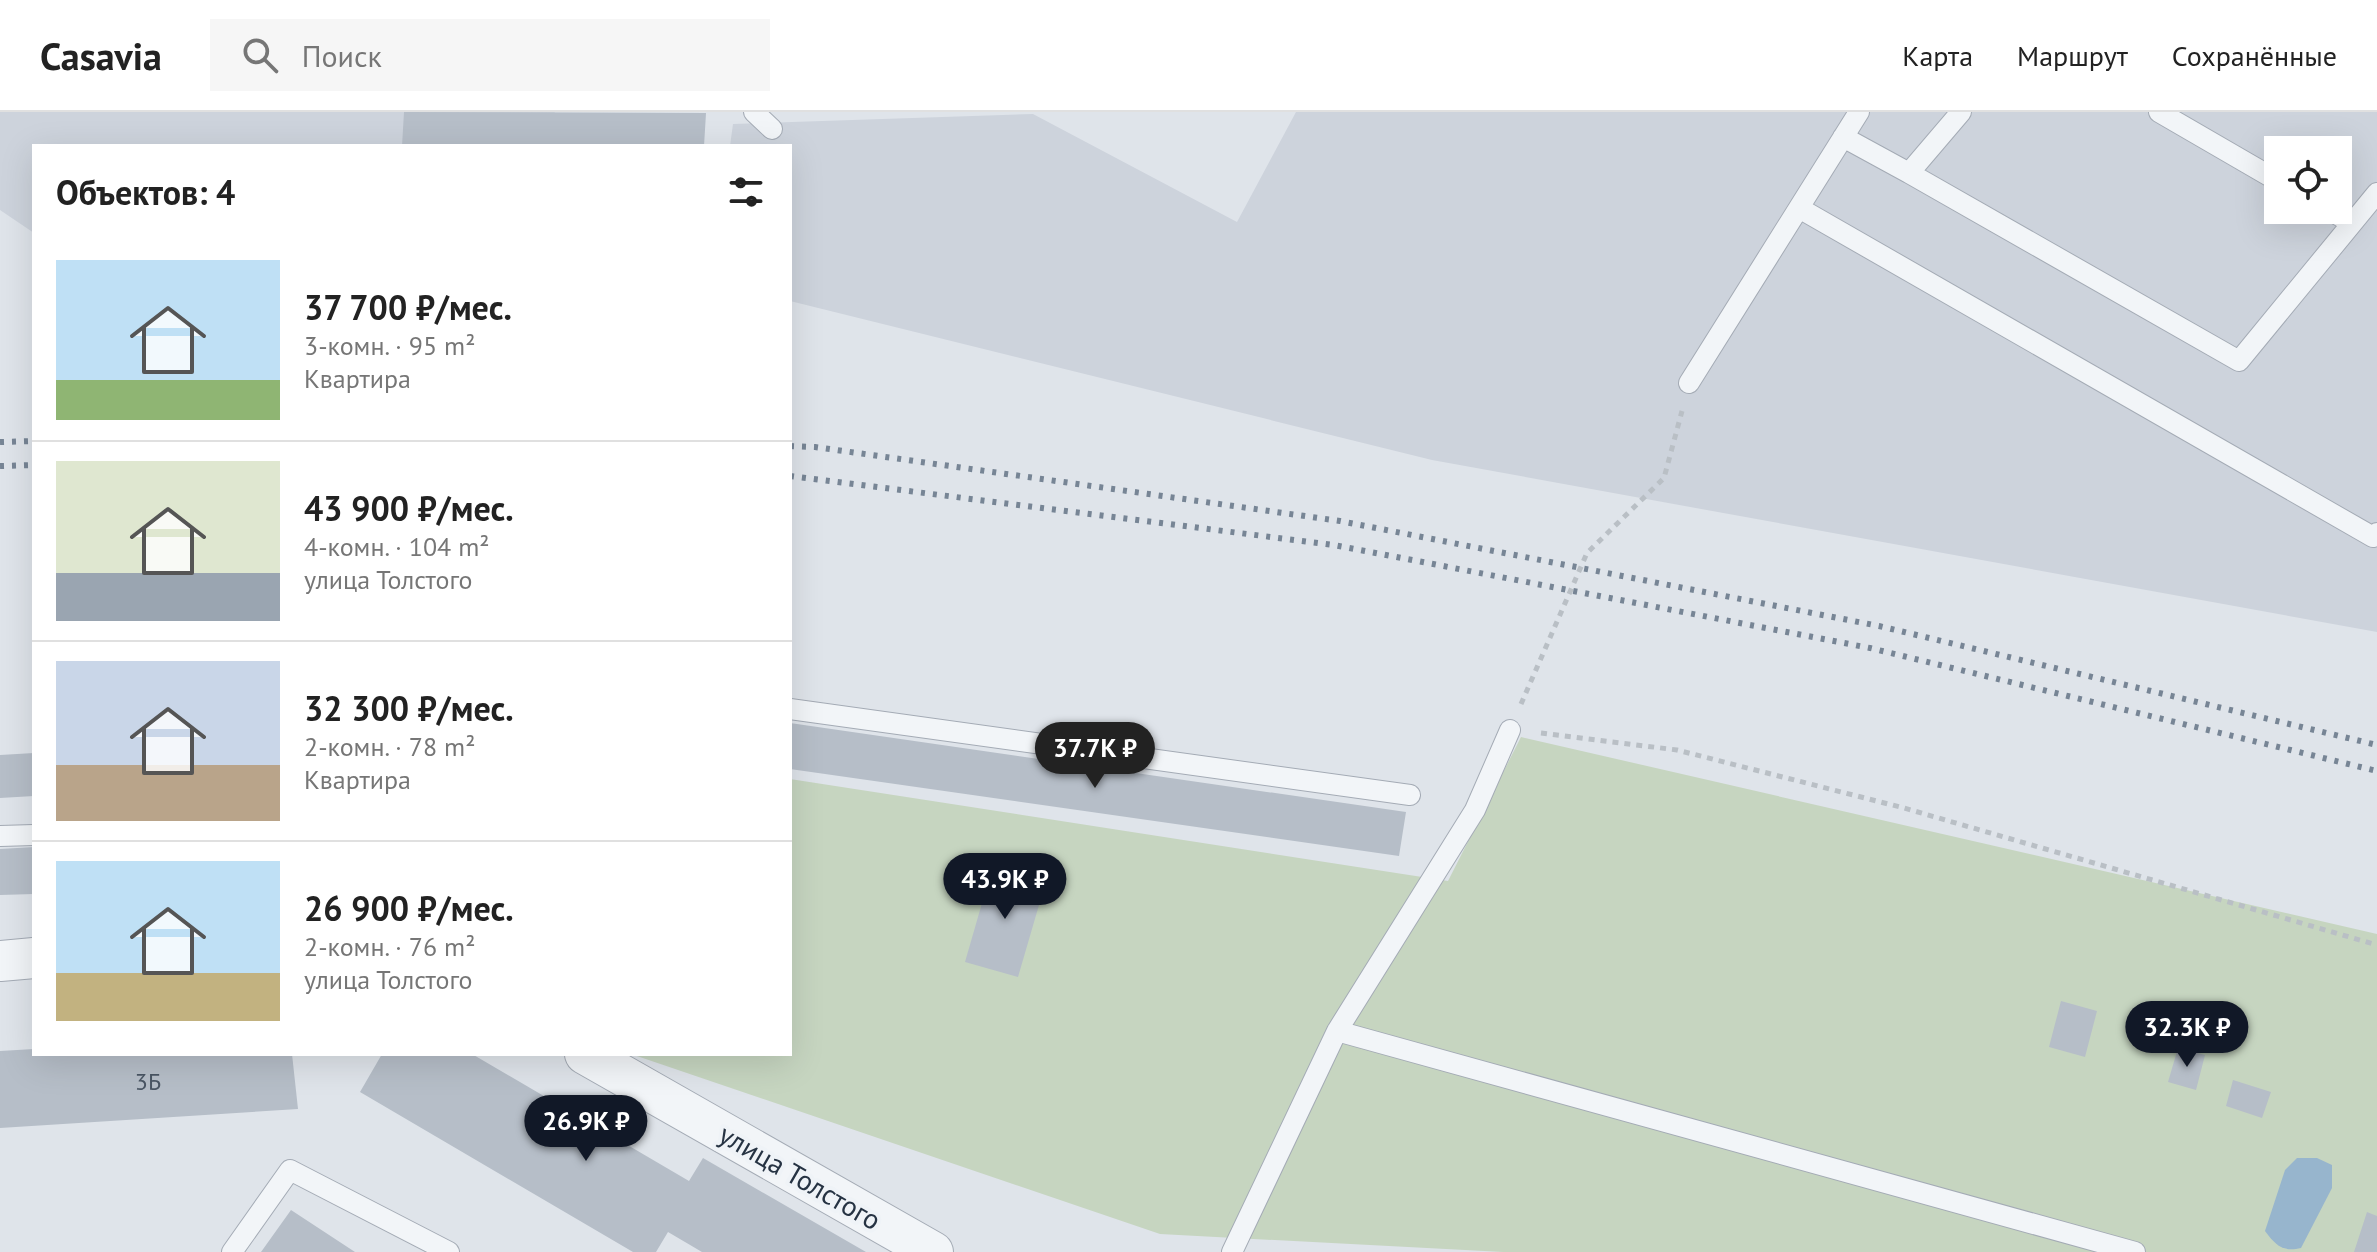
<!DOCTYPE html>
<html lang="ru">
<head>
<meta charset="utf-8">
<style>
  :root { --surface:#fff; --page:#f6f6f6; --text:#222; --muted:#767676; --line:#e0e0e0; --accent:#111827 }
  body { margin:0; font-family:"PT Sans",sans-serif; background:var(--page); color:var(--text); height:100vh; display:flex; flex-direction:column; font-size:30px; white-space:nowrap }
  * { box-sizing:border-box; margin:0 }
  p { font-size:26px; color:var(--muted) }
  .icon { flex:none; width:44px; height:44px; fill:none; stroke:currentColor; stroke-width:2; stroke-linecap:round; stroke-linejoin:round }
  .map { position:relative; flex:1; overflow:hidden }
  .panel { position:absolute; left:32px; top:32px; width:760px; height:912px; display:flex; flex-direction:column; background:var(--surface); border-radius:0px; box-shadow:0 8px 32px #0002 }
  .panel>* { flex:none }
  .fabs { position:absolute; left:2264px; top:24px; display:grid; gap:16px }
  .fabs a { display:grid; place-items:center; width:88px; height:88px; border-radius:0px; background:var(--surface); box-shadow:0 8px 32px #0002; font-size:40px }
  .price { position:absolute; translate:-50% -68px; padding:0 18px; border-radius:28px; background:var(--accent); color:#fff; font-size:26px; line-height:52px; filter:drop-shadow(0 2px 4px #0008) }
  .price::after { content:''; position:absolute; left:50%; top:48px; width:24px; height:18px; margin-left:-12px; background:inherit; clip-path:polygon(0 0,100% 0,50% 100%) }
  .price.selected { background:#222; color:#fff }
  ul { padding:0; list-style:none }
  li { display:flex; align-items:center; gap:24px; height:200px; padding:0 24px }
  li+li { border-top:2px solid var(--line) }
  li span { display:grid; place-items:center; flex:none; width:224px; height:160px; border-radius:0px; color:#555 }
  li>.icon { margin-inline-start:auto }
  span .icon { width:96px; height:96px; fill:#fffc; stroke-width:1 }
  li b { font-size:34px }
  h2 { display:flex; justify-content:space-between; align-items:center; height:96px; padding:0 24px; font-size:34px }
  header { display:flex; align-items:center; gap:48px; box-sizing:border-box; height:112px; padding:0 40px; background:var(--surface); border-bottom:2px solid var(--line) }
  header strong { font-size:38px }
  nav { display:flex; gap:44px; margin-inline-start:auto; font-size:28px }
  .search { width:560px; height:72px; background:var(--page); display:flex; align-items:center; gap:20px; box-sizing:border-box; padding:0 28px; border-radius:0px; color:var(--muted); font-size:30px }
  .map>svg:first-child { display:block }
  .built { fill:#cdd3dc; fill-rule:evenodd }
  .green { fill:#c6d5c0 }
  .water { fill:#97b5cd }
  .building { fill:#b6bec8 }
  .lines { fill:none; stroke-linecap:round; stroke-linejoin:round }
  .lane-casing { stroke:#a4abb5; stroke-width:22 }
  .street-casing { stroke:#a4abb5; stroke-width:42 }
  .path { stroke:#b9bfc5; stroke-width:5; stroke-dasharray:6 6; stroke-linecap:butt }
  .lane { stroke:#f2f5f8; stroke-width:20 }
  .street { stroke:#f2f5f8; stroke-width:40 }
  .rail { stroke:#778595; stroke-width:6; stroke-dasharray:4 8; stroke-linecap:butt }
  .labels { text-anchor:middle; stroke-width:8; stroke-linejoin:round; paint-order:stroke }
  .number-label { font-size:24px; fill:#4a5664 }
  .street-label { font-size:28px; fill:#263343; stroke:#eff3f7 }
</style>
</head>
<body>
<header>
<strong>Casavia</strong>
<div class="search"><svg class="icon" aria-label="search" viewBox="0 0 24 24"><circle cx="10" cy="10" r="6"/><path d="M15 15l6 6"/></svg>Поиск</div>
<nav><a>Карта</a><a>Маршрут</a><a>Сохранённые</a></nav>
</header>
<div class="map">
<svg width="2377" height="1140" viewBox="0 0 2377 1140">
  <rect width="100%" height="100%" fill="#dfe4ea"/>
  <path class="built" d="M 0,0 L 555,0 L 534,34 L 34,34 L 34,121 L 0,98 Z
    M 1296,0 L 2377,0 L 2377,520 L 1432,348 L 790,189 L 790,34 L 730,34 L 733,12 L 1033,2 L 1237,110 ZM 2278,38 L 2338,38 L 2338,98 L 2278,98 Z"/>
  <path class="green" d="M 1521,625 L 2377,822 L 2377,1140 L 1503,1140 L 1160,1122 L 631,942 L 790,942 L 790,667 L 1448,769 Z"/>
  <path class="water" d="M 2297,1046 L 2317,1046 L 2332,1053 L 2332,1076 L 2301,1136 C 2283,1140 2276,1134 2265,1119 L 2285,1058 Z"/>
  <path class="building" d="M 404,0 L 706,1 L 704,34 L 402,34 Z
    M 790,611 L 1406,700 L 1399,744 L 790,657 Z
    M 34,641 L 34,684 L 0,686 L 0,643 Z
    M 34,735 L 34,782 L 0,783 L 0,737 Z
    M 993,753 L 1046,769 L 1018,865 L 965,850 Z
    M 2061,889 L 2097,899 L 2085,945 L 2049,935 Z
    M 2178,936 L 2205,943 L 2196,978 L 2168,970 Z
    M 34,937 L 34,942 L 292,942 L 298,997 L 0,1016 L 0,939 Z
    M 382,942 L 472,942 L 689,1069 L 703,1046 L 866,1140 L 702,1140 L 668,1120 L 656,1140 L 633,1140 L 360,980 Z
    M 2233,968 L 2271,980 L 2262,1006 L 2226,994 Z
    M 291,1098 L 355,1140 L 261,1140 Z
    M 2367,1100 L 2377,1104 L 2377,1140 L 2354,1140 Z"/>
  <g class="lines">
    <defs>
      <path id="lane" d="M 754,0 L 772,17
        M 2159,0 L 2278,69
        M 1843,25 L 1909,61 L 1961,0
        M 1909,61 L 2239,249 L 2377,81
        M 1799,96 L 2373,425 L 2377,421
        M 2329,98 L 2352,111
        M 1689,271 L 1859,0
        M 790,597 L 1410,683
        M 0,724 L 34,723
        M 1337,919 L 2135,1140
        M 232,1140 L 290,1058 L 449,1140
        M 1232,1140 L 1337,919 L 1475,698 L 1510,618"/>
      <path id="street" d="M 0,849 L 34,846
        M 585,942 L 933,1140"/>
    </defs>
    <use href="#lane" class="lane-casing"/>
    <use href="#street" class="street-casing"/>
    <path class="path" d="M 1521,592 L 1587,441 L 1664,366 L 1682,299
      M 1541,621 L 1677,638 L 1904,696 L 2377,833"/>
    <use href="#lane" class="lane"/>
    <use href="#street" class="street"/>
    <path class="rail" d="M 0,330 L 34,329
      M 790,334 L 815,335 L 1340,409 L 1879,514 L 2377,633
      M 0,354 L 34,353
      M 790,364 L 1334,433 L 1870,536 L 2377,659"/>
  </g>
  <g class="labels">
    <g class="number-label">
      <text x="148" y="978">3Б</text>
    </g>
    <g class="street-label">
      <text transform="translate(800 1065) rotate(30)" y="10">улица Толстого</text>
    </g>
  </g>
</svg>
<div class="fabs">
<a><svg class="icon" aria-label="locate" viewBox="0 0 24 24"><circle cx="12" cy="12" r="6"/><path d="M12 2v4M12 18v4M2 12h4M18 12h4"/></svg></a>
</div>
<b class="price selected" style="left:1095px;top:678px">37.7K ₽</b>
<b class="price" style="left:1005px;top:809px">43.9K ₽</b>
<b class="price" style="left:2187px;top:957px">32.3K ₽</b>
<b class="price" style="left:586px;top:1051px">26.9K ₽</b>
<section class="panel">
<h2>Объектов: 4<svg class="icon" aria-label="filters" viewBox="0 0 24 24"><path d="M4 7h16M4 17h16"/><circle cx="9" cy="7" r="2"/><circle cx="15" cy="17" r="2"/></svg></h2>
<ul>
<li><span style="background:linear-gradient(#bfe0f5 75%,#8fb573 0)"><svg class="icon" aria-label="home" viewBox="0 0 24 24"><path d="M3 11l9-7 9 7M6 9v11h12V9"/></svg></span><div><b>37 700 ₽/мес.</b><p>3-комн. · 95 m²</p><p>Квартира</p></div></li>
<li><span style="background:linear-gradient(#dfe7d0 70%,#9aa5b1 0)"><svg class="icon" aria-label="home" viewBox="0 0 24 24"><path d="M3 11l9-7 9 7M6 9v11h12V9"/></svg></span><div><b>43 900 ₽/мес.</b><p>4-комн. · 104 m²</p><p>улица Толстого</p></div></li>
<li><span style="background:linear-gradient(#c9d6e8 65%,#b9a48a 0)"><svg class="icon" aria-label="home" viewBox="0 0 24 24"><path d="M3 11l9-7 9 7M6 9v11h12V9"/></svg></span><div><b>32 300 ₽/мес.</b><p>2-комн. · 78 m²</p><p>Квартира</p></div></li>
<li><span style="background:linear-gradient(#bfe0f5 70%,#c2b280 0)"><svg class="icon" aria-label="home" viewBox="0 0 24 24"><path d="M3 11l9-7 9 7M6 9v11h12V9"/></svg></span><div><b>26 900 ₽/мес.</b><p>2-комн. · 76 m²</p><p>улица Толстого</p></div></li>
</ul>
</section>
</div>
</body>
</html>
